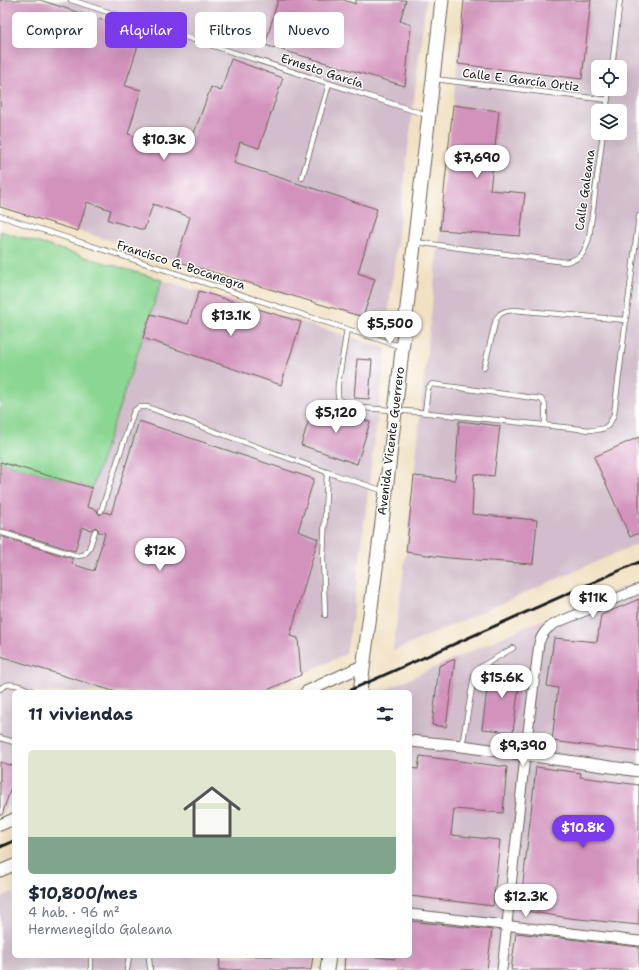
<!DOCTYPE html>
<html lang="es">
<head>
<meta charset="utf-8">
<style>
  :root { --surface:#fff; --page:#f2f2f3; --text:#1f2937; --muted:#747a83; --accent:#7c3aed }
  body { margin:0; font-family:"Shantell Sans",sans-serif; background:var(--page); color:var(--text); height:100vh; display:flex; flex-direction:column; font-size:15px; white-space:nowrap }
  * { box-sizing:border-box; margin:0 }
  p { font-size:13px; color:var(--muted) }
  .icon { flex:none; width:22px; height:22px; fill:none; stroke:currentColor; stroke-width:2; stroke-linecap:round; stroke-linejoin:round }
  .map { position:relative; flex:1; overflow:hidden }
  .drawer { position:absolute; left:12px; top:690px; width:400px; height:268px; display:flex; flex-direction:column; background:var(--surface); border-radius:6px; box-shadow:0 4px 16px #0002 }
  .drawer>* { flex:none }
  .hud { position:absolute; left:12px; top:12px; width:400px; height:36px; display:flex; gap:8px }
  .fabs { position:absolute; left:591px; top:60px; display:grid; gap:8px }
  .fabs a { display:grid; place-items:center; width:36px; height:36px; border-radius:6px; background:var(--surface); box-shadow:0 4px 16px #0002; font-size:20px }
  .price { position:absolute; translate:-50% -34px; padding:0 9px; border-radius:14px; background:#fff; color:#222; font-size:13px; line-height:26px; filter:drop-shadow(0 1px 2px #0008) }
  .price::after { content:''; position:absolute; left:50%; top:24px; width:12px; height:9px; margin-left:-6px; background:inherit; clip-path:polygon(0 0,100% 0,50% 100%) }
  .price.active { background:var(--accent); color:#fff }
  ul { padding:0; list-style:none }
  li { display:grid; align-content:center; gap:8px; height:212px; padding:0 16px }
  li span { display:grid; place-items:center; height:124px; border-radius:6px; color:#555 }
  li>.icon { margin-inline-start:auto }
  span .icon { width:72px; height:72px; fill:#fffc; stroke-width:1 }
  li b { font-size:17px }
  h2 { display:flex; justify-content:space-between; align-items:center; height:48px; padding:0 16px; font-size:17px }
  .chip { padding:0 14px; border-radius:6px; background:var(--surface); box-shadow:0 4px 16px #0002; font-size:14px; line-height:36px }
  .chip.active { background:var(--accent); color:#fff }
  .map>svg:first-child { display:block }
  .industrial { fill:#d1bdcb; fill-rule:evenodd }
  .green { fill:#8bd693; stroke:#547958 }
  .building { fill:#d292bb }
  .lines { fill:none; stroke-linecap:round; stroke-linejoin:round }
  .service-casing { stroke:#676156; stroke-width:6 }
  .minor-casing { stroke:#676156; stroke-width:11 }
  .tertiary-casing { stroke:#676156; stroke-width:13 }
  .secondary-casing { stroke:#676156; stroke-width:15 }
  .service { stroke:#fff; stroke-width:4.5 }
  .minor { stroke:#fff; stroke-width:9 }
  .tertiary { stroke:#fff; stroke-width:11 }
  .secondary { stroke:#fff; stroke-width:13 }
  .rail { stroke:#1c1c1c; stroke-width:3 }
  .labels { text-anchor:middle; stroke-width:3; stroke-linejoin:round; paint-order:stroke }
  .street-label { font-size:12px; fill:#1c1c1c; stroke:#fff }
</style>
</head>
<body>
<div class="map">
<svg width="639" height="970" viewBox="0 0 639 970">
  <rect width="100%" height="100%" fill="#fff"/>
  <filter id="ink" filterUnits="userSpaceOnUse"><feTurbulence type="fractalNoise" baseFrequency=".025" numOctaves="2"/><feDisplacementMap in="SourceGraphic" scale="8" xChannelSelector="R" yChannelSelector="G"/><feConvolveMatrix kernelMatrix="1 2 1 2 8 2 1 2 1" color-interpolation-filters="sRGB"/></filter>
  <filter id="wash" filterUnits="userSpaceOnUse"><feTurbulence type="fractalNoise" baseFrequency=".012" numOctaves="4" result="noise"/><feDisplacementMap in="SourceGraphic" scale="16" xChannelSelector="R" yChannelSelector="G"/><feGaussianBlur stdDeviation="0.9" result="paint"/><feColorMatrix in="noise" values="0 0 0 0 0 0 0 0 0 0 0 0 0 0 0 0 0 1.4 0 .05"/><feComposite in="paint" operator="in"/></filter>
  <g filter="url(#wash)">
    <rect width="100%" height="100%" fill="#f1e1c2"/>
    <path class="industrial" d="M 0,0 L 426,0 L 387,325 L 0,207 Z
      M 464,0 L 639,0 L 639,543 L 393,651 L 406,552 ZM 598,67 L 620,67 L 620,89 L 598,89 ZM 598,111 L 620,111 L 620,133 L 598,133 Z
      M 162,280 L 386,348 L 353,614 L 346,654 L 263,692 L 14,692 L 14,804 L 0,811 L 0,462 L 92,488 Z
      M 639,581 L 639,970 L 344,970 L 345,956 L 410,956 L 410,692 L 380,692 L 527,626 Z
      M 14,891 L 14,956 L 315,956 L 313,970 L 0,970 L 0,898 Z"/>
    <path class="green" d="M 0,231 L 162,280 L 92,488 L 0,462 Z"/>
    <g id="blocks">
      <path class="building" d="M 0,0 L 40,0 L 142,33 L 125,86 L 141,90 L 128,134 L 187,152 L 211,87 L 221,91 L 231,59 L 283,78 L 259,148 L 240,142 L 234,163 L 377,209 L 358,273 L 375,279 L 363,317 L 176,261 L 190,217 L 153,204 L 144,230 L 108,220 L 111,210 L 87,202 L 78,231 L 0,207 Z
        M 278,0 L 344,0 L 355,4 L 356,0 L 406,0 L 400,21 L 411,25 L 405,86 L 265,45 Z
        M 464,0 L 591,0 L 582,79 L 458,64 Z
        M 453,105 L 499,111 L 490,190 L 525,193 L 520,236 L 440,230 Z
        M 199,291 L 301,322 L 281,385 L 143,338 L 151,314 L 188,324 Z
        M 357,359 L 372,360 L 369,399 L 354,398 Z
        M 314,403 L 370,422 L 357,464 L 301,445 Z
        M 139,421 L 314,479 L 298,531 L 318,539 L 290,636 L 298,638 L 301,675 L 263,692 L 116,692 L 0,656 L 0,536 L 73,559 L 72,564 L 94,571 L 105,533 L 99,532 L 98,529 L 96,527 L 91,530 L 82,527 L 75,551 L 0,528 L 0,462 L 92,488 L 87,507 L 97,510 L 98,513 L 100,515 L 104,512 L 111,514 Z
        M 459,421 L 500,426 L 494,476 L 474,474 L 472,514 L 537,520 L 533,564 L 449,558 L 406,552 L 414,476 L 455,480 Z
        M 639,437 L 639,533 L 630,537 L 594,457 Z
        M 639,599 L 639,752 L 552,741 L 558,688 L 547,686 L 554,638 L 597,642 L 601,615 Z
        M 455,659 L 446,727 L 432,725 L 439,666 Z
        M 490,666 L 521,669 L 513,732 L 482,729 Z
        M 420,756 L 507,767 L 503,813 L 454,809 L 451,835 L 500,840 L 493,906 L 410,896 L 410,768 L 418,769 Z
        M 0,762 L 14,766 L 14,778 L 2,815 L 0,815 Z
        M 536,767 L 581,773 L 580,777 L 639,785 L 639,925 L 569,918 L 520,910 Z
        M 410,921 L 492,930 L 487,970 L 344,970 L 345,956 L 367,956 L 395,959 L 396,956 L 410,956 Z
        M 516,933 L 639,947 L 639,970 L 511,970 Z
        M 220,956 L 313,956 L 311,970 L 219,970 Z"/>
    </g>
  </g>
  <g filter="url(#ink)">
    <use href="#blocks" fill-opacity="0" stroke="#676156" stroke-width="1"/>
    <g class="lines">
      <defs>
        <path id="service" d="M 71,0 L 427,115
          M 612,67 L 620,0
          M 434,79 L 608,100
          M 606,111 L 609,89
          M 302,178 L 329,84
          M 0,216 L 402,347
          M 415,242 L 565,262 C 582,259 584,254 589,238 L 603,133
          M 347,329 L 338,384 C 337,397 337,401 349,407 L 419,412 L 590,430 C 605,430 609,428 614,414 L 639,216
          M 484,368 L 496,319 L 500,314 L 506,311 L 514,310 L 626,320
          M 425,412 L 428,388 L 432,384 L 541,399 L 545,404 L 545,424
          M 101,511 L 134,411 L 139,407 L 147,407 L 327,472 L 384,491
          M 0,532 L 77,556 L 84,555 L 89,549 L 95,531
          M 325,615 L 323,558 L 327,472
          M 0,689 C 9,679 24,688 34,692
          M 0,738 L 14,742
          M 462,746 L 474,676 L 482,666 L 513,648
          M 149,956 L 150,970
          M 91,970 L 91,956
          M 127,970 L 129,956"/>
        <path id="minor" d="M 410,914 L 639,941
          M 502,970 L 525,756 L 539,643 C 542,633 547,628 556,623 L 639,589"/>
        <path id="tertiary" d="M 306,692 L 364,665
          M 410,741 L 462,746 L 639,771
          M 0,825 L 14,819
          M 0,871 L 14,865"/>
        <path id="secondary" d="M 360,692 L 386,491 L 442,0
          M 327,970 L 329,956"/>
      </defs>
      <use href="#service" class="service-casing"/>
      <use href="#minor" class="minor-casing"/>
      <use href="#tertiary" class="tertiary-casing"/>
      <use href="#secondary" class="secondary-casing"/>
      <use href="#service" class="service"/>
      <use href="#minor" class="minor"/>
      <use href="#tertiary" class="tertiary"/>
      <use href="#secondary" class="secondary"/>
      <path class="rail" d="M 346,692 L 639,562
        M 0,847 L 14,841"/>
    </g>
  </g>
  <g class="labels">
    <g class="street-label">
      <text transform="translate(322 71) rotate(18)" y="4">Ernesto García</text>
      <text transform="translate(521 80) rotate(7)" y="4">Calle E. García Ortiz</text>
      <text transform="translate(585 190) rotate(-82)" y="4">Calle Galeana</text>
      <text transform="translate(181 265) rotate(18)" y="4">Francisco G. Bocanegra</text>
      <text transform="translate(391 441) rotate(-83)" y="4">Avenida Vicente Guerrero</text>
    </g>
  </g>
</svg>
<div class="fabs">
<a><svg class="icon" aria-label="locate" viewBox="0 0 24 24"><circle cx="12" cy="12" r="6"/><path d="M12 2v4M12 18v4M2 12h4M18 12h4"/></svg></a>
<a><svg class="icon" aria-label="layers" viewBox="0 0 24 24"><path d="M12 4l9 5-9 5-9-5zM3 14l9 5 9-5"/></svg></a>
</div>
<b class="price" style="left:164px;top:161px">$10.3K</b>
<b class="price" style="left:477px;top:179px">$7,690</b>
<b class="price" style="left:231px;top:337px">$13.1K</b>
<b class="price" style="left:390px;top:345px">$5,500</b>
<b class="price" style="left:336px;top:434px">$5,120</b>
<b class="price" style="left:160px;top:572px">$12K</b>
<b class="price" style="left:593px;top:619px">$11K</b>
<b class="price" style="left:502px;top:699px">$15.6K</b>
<b class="price" style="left:523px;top:767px">$9,390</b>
<b class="price active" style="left:583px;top:849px">$10.8K</b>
<b class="price" style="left:526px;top:918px">$12.3K</b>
<div class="hud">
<a class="chip">Comprar</a>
<a class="chip active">Alquilar</a>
<a class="chip">Filtros</a>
<a class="chip">Nuevo</a>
</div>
<section class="drawer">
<h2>11 viviendas<svg class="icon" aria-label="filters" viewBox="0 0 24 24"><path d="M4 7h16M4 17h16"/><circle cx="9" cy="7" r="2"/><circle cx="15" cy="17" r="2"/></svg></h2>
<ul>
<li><span style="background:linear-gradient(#dfe7d0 70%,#7fa58c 0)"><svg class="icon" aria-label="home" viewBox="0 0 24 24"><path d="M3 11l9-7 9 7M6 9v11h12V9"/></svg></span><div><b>$10,800/mes</b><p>4 hab. · 96 m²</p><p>Hermenegildo Galeana</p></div></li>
</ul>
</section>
</div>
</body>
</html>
